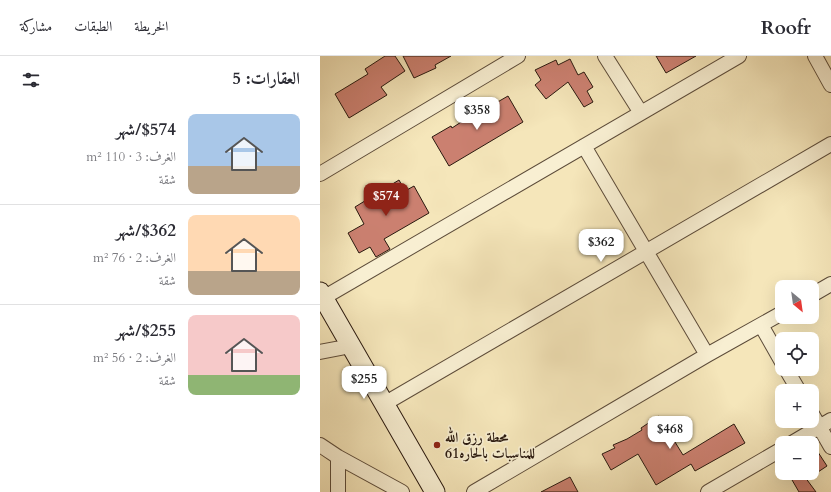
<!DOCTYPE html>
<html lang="ar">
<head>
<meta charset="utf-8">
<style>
  :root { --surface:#fff; --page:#f7f7f7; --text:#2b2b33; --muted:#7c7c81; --line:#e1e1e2; --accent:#8f2418 }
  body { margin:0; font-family:Cardo,Amiri,serif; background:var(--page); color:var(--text); direction:rtl; height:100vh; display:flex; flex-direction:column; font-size:15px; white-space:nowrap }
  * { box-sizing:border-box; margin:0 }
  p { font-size:13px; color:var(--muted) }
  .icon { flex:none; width:22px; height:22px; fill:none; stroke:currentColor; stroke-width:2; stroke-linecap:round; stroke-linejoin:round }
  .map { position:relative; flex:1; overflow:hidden; direction:ltr }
  .drawer { display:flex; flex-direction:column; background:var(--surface); width:320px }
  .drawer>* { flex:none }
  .needle { width:26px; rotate:151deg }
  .controls { position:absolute; left:455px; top:224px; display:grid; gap:8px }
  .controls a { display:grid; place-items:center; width:44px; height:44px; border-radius:8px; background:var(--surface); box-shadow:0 4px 16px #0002; font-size:20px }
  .price { position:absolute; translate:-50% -34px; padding:0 9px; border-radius:8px; background:#fff; color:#222; font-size:13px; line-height:26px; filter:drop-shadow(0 1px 2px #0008) }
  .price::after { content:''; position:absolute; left:50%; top:24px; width:12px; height:9px; margin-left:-6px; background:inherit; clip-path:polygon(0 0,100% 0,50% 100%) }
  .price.selected { background:var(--accent); color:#fff }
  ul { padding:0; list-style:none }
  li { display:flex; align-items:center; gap:12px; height:100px; padding:0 20px }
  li+li { border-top:1px solid var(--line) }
  li span { display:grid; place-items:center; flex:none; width:112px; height:80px; border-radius:8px; color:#555 }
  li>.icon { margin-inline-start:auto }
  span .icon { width:48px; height:48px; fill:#fffc; stroke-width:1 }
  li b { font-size:17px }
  h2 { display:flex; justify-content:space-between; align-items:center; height:48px; padding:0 20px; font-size:17px }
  header { display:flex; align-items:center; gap:24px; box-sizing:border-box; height:56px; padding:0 20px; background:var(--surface); border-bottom:1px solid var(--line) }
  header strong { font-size:19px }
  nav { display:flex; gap:22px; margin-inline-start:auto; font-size:14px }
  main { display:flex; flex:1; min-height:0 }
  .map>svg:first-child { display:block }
  .building { fill:#cb8070; stroke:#2a190f }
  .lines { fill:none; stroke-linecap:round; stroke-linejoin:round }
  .street-casing { stroke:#5d4c3a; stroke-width:16 }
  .secondary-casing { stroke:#2a190f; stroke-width:21 }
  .street { stroke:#f8efd2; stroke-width:14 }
  .secondary { stroke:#f8efd2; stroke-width:19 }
  .poi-dot { fill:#8f2418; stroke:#f8efd2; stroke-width:1.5 }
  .labels { text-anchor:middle; stroke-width:3.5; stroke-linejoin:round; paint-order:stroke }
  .poi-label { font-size:14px; font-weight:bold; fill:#2a190f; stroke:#f8efd2; text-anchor:start }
</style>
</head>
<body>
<header>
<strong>Roofr</strong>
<nav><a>الخريطة</a><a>الطبقات</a><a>مشاركة</a></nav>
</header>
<main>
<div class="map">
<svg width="511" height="436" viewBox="0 0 511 436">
  <rect width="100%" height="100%" fill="#f5e6ba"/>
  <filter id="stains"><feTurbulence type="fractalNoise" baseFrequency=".005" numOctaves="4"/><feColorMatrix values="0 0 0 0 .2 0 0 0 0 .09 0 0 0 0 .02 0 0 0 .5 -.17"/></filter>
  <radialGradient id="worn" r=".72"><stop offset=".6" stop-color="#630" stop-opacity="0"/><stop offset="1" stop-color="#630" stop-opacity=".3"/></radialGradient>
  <path class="building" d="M 65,0 L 75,0 L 85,15 L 61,31 L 67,39 L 29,62 L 15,38 L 48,18 L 45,13 Z
    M 83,0 L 131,0 L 115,9 L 116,12 L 94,22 Z
    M 336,0 L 376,0 L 346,17 Z
    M 250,3 L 258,19 L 264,16 L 273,31 L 267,35 L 273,46 L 264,51 L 248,26 L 226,43 L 215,29 L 221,24 L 215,14 L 236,4 L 238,9 Z
    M 188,40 L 203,66 L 129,110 L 112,81 L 131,70 L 132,72 L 161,53 L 162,55 Z
    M 79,124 L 85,135 L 94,130 L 109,157 L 64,183 L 70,193 L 56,201 L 50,191 L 39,197 L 28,177 L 44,168 L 35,151 Z
    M 339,360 L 363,399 L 414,368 L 425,387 L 375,415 L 371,408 L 336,429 L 318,398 L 291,414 L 282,398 L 295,392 L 293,389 L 307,383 L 322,374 L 321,372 Z
    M 492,387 L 507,410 L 492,420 Z
    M 468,417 L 482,417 L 496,436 L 479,436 Z
    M 250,421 L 258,436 L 221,436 Z"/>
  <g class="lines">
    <defs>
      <path id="street" d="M 285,0 L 321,57
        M 495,0 L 511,29
        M 264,90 L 387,299
        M 0,118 L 198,0
        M 492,239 L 511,228
        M 3,242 L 419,0
        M 441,269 L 462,306
        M 0,296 L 31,290
        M 466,313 L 479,335
        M 64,348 L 511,88
        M 492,358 L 511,391
        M 472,387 L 511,364
        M 0,389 L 18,401 L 82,436
        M 18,401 L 18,436
        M 154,436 L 387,299 L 462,257
        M 388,436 L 462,393"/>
      <path id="secondary" d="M 0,236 L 115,436"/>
    </defs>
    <use href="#street" class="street-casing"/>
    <use href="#secondary" class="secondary-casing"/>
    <use href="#street" class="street"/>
    <use href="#secondary" class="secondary"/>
  </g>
  <circle class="poi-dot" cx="117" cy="389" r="4"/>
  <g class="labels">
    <g class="poi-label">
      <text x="125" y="386">محطة رزق الله<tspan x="125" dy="16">للمناسبات بالحاره61</tspan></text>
    </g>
  </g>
  <rect width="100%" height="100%" filter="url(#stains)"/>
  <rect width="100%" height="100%" fill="url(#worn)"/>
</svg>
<div class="controls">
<a><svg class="needle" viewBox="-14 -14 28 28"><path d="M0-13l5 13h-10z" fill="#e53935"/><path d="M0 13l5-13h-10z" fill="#7c7c81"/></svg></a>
<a><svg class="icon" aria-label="locate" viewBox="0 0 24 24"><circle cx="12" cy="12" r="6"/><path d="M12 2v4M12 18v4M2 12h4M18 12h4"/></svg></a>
<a>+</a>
<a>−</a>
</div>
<b class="price" style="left:157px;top:75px">$358</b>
<b class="price selected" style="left:66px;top:161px">$574</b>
<b class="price" style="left:281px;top:207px">$362</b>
<b class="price" style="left:44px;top:344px">$255</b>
<b class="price" style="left:350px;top:394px">$468</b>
</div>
<section class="drawer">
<h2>العقارات: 5<svg class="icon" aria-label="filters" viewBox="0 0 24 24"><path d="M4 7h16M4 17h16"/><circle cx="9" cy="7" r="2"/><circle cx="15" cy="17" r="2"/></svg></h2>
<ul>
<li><span style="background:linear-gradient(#a9c7e8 65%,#b9a48a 0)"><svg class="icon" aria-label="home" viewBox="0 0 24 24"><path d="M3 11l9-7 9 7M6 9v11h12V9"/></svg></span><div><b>$574/شهر</b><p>الغرف: 3 · 110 m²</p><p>شقة</p></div></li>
<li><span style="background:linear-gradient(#ffd9b3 70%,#b9a48a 0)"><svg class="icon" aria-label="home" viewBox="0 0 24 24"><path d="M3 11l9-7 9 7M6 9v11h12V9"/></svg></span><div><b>$362/شهر</b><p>الغرف: 2 · 76 m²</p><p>شقة</p></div></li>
<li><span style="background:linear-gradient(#f6c9c9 75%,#8fb573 0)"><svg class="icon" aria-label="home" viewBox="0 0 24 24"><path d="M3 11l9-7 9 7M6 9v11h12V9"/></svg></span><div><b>$255/شهر</b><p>الغرف: 2 · 56 m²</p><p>شقة</p></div></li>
</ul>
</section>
</main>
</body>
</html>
